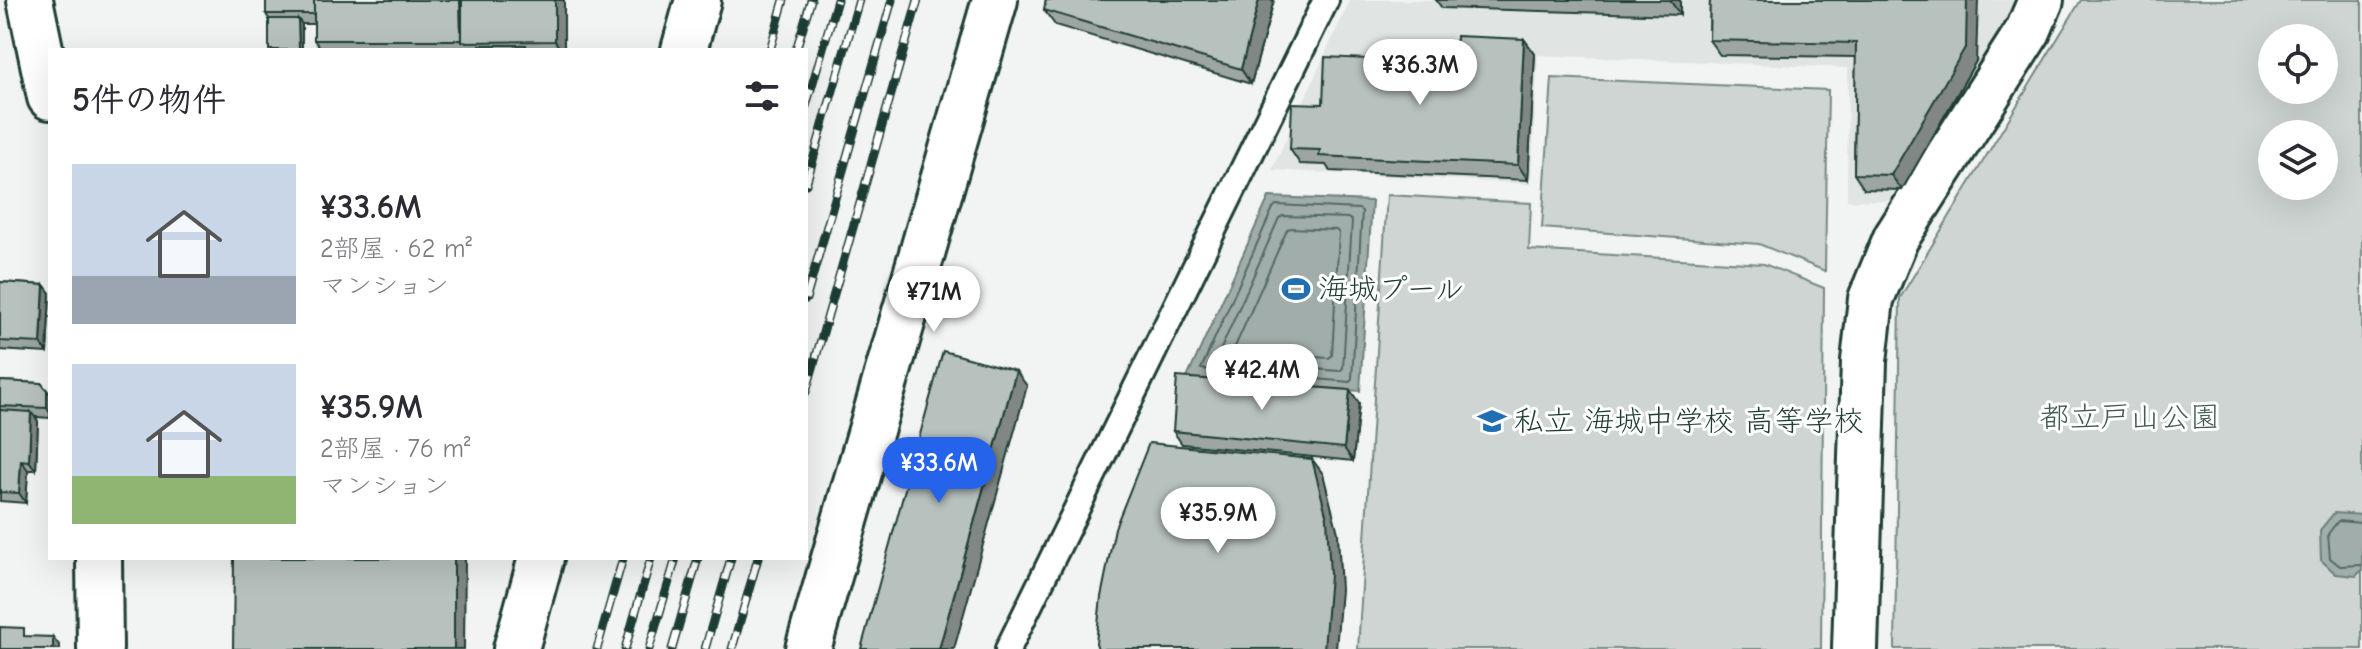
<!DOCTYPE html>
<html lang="ja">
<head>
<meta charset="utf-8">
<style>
  :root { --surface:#fff; --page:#f7f7f7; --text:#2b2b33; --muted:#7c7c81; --accent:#2563eb }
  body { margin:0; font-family:"Comic Neue","Klee One",sans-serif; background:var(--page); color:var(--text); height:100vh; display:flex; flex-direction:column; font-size:30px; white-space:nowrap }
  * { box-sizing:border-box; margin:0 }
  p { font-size:26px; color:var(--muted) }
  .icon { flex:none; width:44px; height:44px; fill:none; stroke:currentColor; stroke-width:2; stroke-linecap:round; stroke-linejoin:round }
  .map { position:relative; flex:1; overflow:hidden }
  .drawer { position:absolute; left:48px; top:48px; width:760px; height:512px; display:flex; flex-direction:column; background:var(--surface); border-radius:0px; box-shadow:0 8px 32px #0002 }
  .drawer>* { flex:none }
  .fabs { position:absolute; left:2258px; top:24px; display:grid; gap:16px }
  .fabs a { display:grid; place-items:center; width:80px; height:80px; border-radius:50%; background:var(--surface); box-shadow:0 8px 32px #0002; font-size:40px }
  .price { position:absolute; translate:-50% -68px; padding:0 18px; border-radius:28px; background:#fff; color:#222; font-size:26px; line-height:52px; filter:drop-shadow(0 2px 4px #0008) }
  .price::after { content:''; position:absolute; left:50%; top:48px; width:24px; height:18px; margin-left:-12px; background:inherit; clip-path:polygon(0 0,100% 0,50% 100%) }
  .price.active { background:var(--accent); color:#fff }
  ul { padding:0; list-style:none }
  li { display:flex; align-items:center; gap:24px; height:200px; padding:0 24px }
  li span { display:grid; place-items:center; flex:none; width:224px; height:160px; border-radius:0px; color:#555 }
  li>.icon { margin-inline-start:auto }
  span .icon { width:96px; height:96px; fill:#fffc; stroke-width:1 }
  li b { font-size:34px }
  h2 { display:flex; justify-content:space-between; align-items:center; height:96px; padding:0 24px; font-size:34px }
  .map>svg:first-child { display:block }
  .built { fill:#e0e4e3 }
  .green { fill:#ced5d3; stroke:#768984; stroke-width:2; fill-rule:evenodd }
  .water { fill:#a1adaa; stroke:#6d807b; stroke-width:2 }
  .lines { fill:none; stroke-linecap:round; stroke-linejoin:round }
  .shore { stroke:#536a63; stroke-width:2 }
  .service-casing { stroke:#1f3d34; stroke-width:30 }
  .tertiary-casing { stroke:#1f3d34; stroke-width:50 }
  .service { stroke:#fff; stroke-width:24 }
  .tertiary { stroke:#fff; stroke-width:44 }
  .rail-casing { stroke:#1f3d34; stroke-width:9 }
  .rail { stroke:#fff; stroke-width:6; stroke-dasharray:18; stroke-linecap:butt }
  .wall { fill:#9da6a3; stroke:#1f3d34; stroke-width:2 }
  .shaded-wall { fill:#808784; stroke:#1f3d34; stroke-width:2 }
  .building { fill:#b7c1bd; stroke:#1f3d34; stroke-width:2 }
  .labels { text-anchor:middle; stroke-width:6; stroke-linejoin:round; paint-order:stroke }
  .poi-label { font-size:30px; fill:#1f3d34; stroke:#fff; text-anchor:start }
  .park-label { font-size:30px; fill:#425b54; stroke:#fff }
</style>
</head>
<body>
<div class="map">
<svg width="2362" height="649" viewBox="0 0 2362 649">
  <rect width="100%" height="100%" fill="#f2f3f3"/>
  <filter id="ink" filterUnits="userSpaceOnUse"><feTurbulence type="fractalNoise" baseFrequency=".0125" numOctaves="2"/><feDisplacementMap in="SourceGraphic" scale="16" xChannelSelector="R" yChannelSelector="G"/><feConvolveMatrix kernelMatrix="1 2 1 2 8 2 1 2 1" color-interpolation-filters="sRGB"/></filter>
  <g filter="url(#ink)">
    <path class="built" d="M 1350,0 L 2013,0 L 2003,35 L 1899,201 L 1847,200 L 1848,68 L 1538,55 L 1531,184 L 1272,170 Z"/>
    <path class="green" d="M 2081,0 L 2362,0 L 2362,649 L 1895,649 L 1900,298 ZM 2272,38 L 2324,38 L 2324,90 L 2272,90 ZM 2272,134 L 2324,134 L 2324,186 L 2272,186 Z
      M 1552,78 L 1828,90 L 1825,271 L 1759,244 L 1542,228 Z
      M 1387,195 L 1531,203 L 1529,250 L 1764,264 L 1824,288 L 1821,649 L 1358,649 Z"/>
    <path class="water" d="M 1269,197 L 1372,201 L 1360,391 L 1187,378 Z
      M 2334,513 L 2362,515 L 2362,570 L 2356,576 L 2336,574 L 2321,560 L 2320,530 Z"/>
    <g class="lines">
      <path class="shore" d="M 1276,205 L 1359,209 L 1362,211 L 1352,378 L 1350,382 L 1201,369 L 1273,208 Z
        M 1283,216 L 1348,218 L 1352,221 L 1343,368 L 1340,371 L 1219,362 L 1216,360 L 1279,218 Z
        M 1290,228 L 1336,230 L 1339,233 L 1332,355 L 1329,358 L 1237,352 L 1234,349 L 1287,230 Z
        M 2362,523 L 2338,521 L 2328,534 L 2330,558 L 2340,566 L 2362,565"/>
      <defs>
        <path id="service" d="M 1008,649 L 1326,0"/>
        <path id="tertiary" d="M 30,0 L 50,97
          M 684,50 L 698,0
          M 99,558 L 100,649
          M 516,649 L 541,558
          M 808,649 L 995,0
          M 1855,649 L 1864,361 L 1871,299 L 1896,238 L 2028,31 L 2041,0"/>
      </defs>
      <use href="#service" class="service-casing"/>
      <use href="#tertiary" class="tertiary-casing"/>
      <use href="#service" class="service"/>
      <use href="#tertiary" class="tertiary"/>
      <defs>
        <path id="rail" d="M 770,50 L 784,0
          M 796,50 L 811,0
          M 806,106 L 837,0
          M 806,184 L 859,0
          M 806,299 L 892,0
          M 806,392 L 918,0
          M 597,649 L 623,558
          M 625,649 L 651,558
          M 649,649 L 676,558
          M 672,649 L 698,558
          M 705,649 L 731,558
          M 732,649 L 758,558"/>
      </defs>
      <use href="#rail" class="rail-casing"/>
      <use href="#rail" class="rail"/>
    </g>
    <path class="wall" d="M 564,0 L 564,50 L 322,50 L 314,40 L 314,24 L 302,24 L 269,19 L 266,14 Z
      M 1046,0 L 1274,0 L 1251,84 L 1055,25 L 1044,10 Z
      M 1436,0 L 1680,0 L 1680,15 L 1442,8 Z
      M 1710,0 L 1976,61 L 1902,190 L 1864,189 L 1854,174 L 1856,57 L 1720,55 L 1709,40 Z
      M 1524,39 L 1535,54 L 1528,180 L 1330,171 L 1326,165 L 1300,164 L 1290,149 L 1323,104 L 1455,63 Z
      M 0,282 L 44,285 L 50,293 L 47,353 L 0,350 Z
      M 0,381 L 41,383 L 50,394 L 50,418 L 35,417 L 38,421 L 36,470 L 28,470 L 26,503 L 0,501 Z
      M 1350,390 L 1359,403 L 1353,461 L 1182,444 L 1173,431 Z"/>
    <path class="shaded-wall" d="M 555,0 L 564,0 L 564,50 L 561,50 L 555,41 Z
      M 1259,0 L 1274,0 L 1251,84 L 1241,69 Z
      M 1670,0 L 1680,0 L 1680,15 Z
      M 1967,0 L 1978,0 L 1976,61 L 1902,190 L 1891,175 Z
      M 298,19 L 302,24 L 302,50 L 299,50 Z
      M 1524,39 L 1535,54 L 1528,180 L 1518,165 Z
      M 44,285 L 50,293 L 47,353 L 41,343 Z
      M 1016,371 L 1027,386 L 954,649 L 939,649 Z
      M 47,390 L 50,394 L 50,413 L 47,408 Z
      M 1350,390 L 1359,403 L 1353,461 L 1344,448 Z
      M 31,412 L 38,421 L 36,470 L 29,461 Z
      M 1312,459 L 1323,474 L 1338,533 L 1341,590 L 1336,649 L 1324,649 Z
      M 21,460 L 28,470 L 26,503 L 19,493 Z
      M 454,558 L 465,558 L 464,649 L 454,649 Z
      M 53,637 L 60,646 L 60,649 L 53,649 Z"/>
    <path class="building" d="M 266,0 L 314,0 L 314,14 L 266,14 Z
      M 314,0 L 460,0 L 461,40 L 314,40 Z
      M 462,0 L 555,0 L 555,41 L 462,42 Z
      M 1046,0 L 1259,0 L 1241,69 L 1044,10 Z
      M 1710,0 L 1967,0 L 1966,46 L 1891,175 L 1854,174 L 1856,43 L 1709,40 Z
      M 269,19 L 298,19 L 299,50 L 269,50 Z
      M 1456,36 L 1524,39 L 1518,165 L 1319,156 L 1320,150 L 1290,149 L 1292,103 L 1323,104 L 1325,57 L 1455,63 Z
      M 480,45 L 526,45 L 526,50 L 480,50 Z
      M 0,282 L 44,285 L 41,343 L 0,341 Z
      M 943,351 L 1016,371 L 939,649 L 861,649 Z
      M 1177,377 L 1350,390 L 1344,448 L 1173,431 Z
      M 0,381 L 41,383 L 47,390 L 47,408 L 0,406 Z
      M 0,410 L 31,412 L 29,461 L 21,460 L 19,493 L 0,492 Z
      M 1149,443 L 1312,459 L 1327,518 L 1330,575 L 1324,649 L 1098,649 L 1096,643 L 1101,597 L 1115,528 Z
      M 234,558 L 454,558 L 454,649 L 233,649 Z
      M 0,627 L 24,628 L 24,636 L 53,637 L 53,649 L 0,649 Z"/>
  </g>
  <defs>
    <symbol id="stadium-bare" viewBox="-9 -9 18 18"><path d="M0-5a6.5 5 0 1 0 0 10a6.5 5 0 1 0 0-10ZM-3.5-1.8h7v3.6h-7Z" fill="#1f6fb2" stroke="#fff" stroke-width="2.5" paint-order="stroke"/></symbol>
    <symbol id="school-bare" viewBox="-9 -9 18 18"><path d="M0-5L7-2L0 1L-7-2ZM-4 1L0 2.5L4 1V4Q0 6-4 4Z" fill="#1f6fb2" stroke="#fff" stroke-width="2.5" paint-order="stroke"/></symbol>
  </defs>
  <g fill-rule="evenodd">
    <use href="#stadium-bare" x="1276" y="269" width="40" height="40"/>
    <use href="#school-bare" x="1472" y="401" width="40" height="40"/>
  </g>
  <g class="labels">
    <g class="poi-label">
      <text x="1318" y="299">海城プール</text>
      <text x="1514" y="431">私立 海城中学校 高等学校</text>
    </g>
    <g class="park-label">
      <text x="2130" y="427">都立戸山公園</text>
    </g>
  </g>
</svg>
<div class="fabs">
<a><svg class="icon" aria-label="locate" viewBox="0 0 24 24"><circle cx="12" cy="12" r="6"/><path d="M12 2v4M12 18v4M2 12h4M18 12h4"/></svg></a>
<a><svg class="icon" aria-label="layers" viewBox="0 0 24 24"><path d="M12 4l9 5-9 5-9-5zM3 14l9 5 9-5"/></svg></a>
</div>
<b class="price" style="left:1420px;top:107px">¥36.3M</b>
<b class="price" style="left:934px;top:334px">¥71M</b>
<b class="price" style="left:1262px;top:412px">¥42.4M</b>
<b class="price active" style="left:939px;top:505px">¥33.6M</b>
<b class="price" style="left:1218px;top:555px">¥35.9M</b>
<section class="drawer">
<h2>5件の物件<svg class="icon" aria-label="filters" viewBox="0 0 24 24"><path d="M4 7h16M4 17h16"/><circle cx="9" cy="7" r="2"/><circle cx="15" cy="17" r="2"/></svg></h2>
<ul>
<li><span style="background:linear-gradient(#c9d6e8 70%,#9aa5b1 0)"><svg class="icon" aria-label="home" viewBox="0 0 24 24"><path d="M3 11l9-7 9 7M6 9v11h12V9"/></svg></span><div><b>¥33.6M</b><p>2部屋 · 62 m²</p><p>マンション</p></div></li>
<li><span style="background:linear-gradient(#c9d6e8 70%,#8fb573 0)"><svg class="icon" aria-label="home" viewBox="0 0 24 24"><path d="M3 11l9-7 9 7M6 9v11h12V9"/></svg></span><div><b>¥35.9M</b><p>2部屋 · 76 m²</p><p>マンション</p></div></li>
</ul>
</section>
</div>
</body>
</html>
